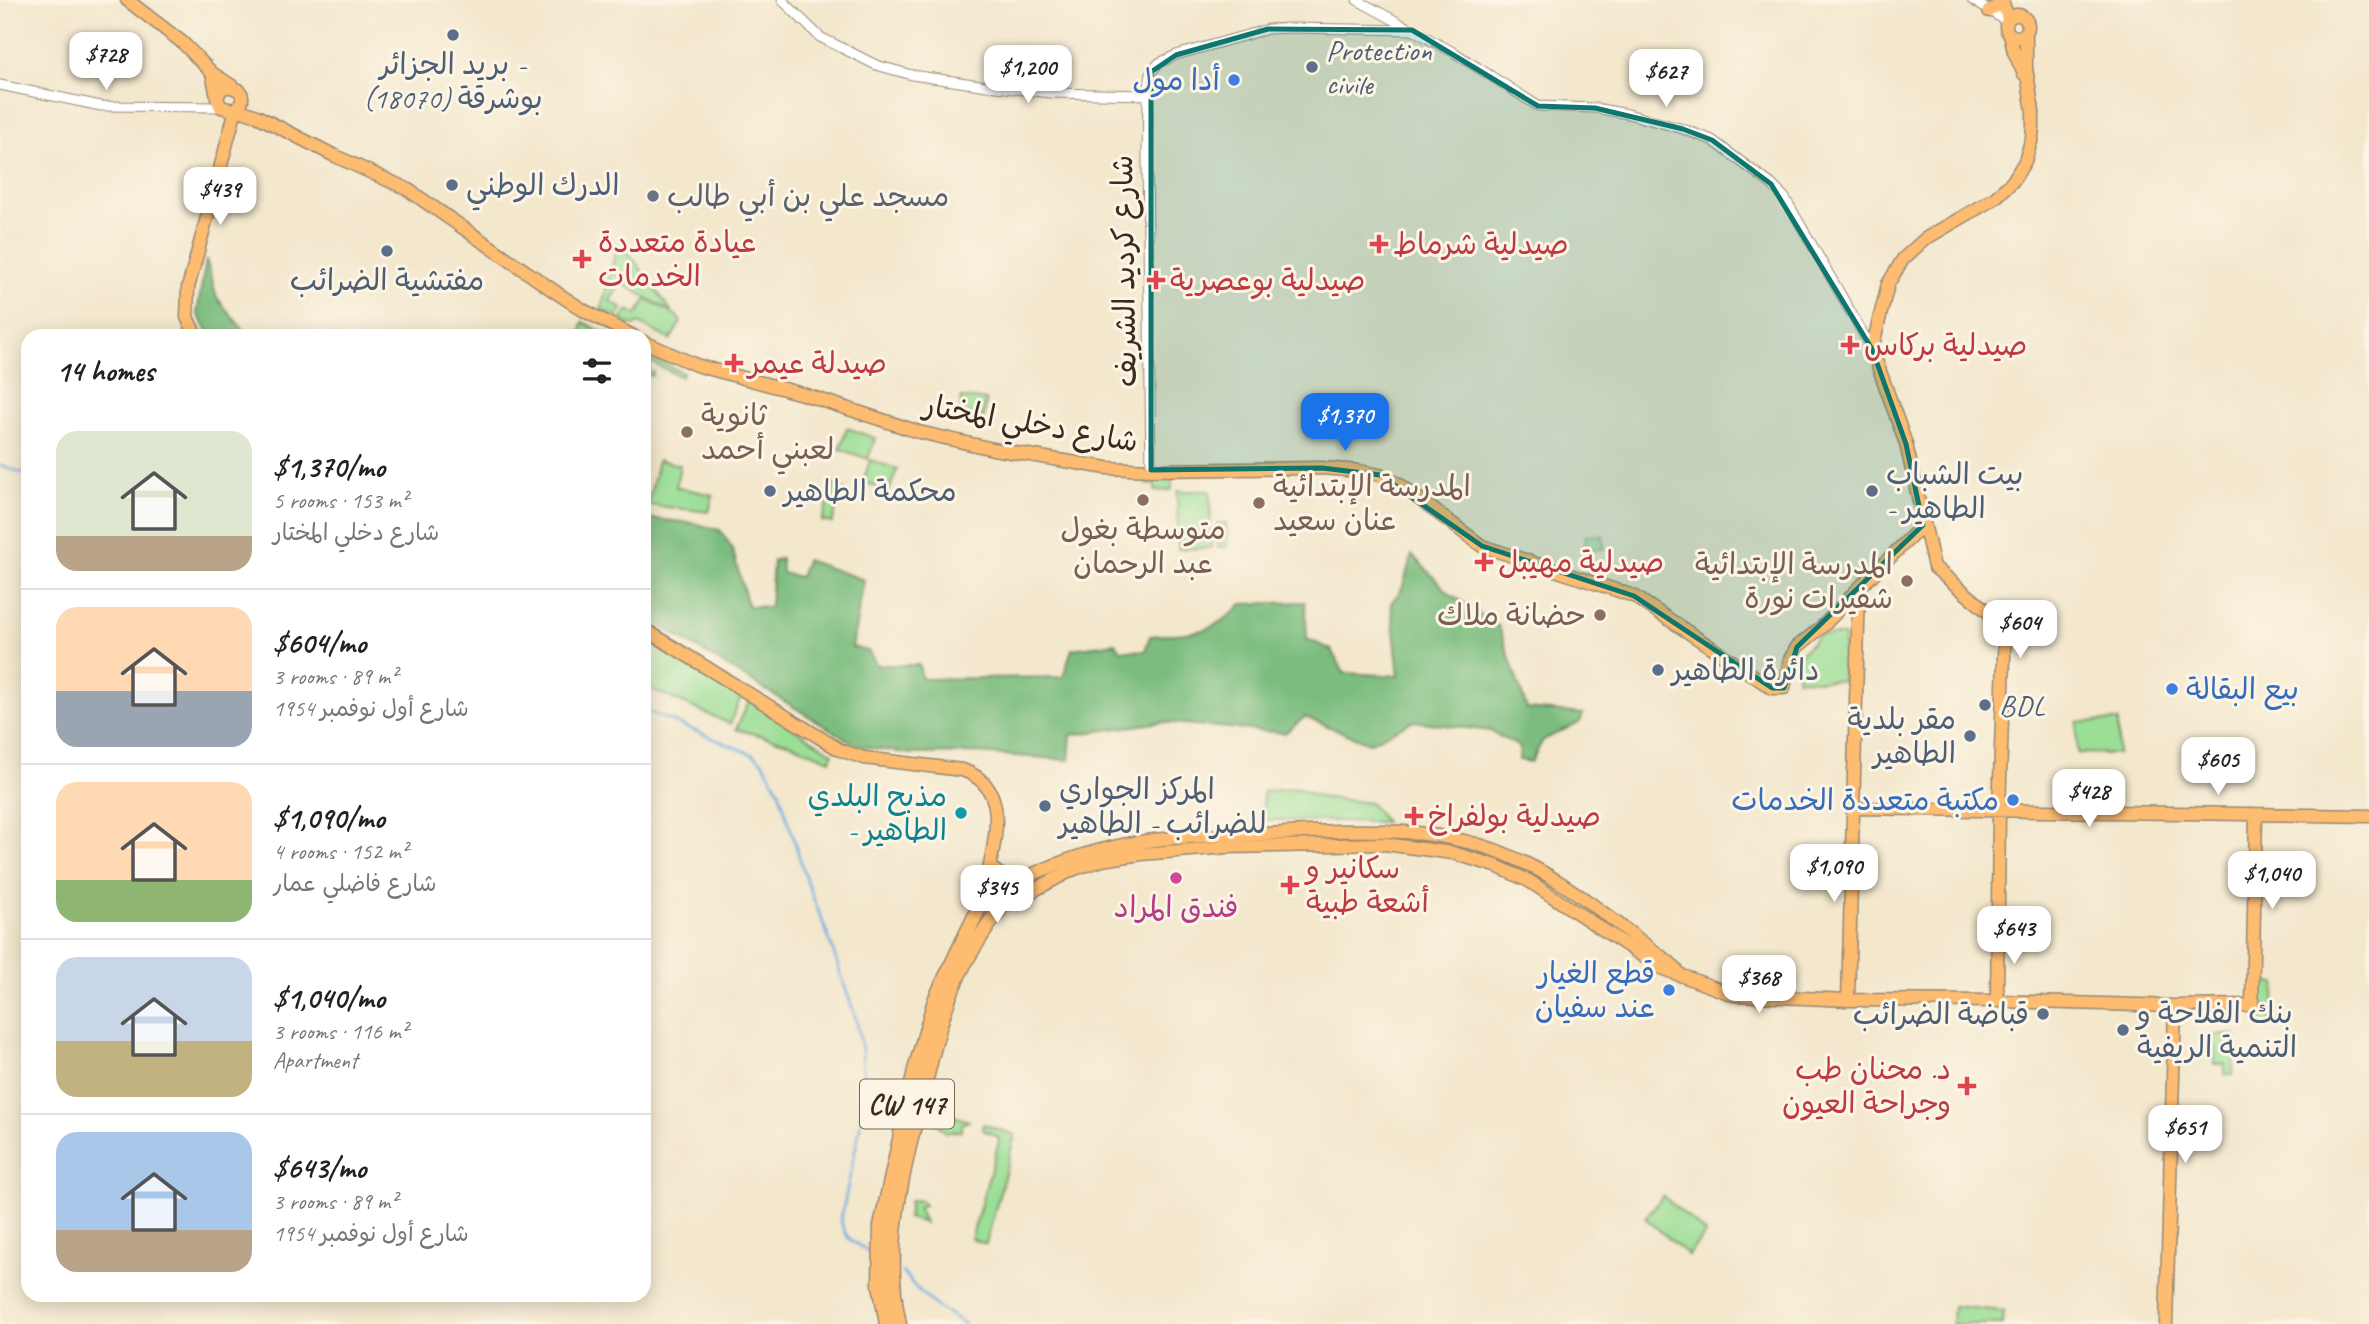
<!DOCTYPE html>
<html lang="en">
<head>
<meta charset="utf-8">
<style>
  :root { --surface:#fff; --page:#f2f2f2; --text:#222; --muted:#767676; --line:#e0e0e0; --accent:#1a73e8 }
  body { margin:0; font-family:Caveat,"Playpen Sans Arabic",sans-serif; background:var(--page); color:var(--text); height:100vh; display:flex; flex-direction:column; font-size:26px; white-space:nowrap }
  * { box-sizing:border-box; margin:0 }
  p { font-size:23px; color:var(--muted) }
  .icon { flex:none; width:38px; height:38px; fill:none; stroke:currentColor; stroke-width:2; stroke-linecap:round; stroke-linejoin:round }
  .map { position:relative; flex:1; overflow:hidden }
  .panel { position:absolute; left:21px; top:329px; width:630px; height:973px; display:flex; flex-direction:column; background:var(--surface); border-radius:21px; box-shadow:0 4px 18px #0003 }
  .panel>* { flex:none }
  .price { position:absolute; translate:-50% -60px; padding:0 16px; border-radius:14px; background:#fff; color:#222; font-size:23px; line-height:46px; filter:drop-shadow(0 2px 4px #0008) }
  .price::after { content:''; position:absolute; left:50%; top:42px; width:21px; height:16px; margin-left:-10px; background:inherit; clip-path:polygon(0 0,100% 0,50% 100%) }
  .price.selected { background:var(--accent); color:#fff }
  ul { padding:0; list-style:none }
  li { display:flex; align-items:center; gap:21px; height:175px; padding:0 35px }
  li+li { border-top:2px solid var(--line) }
  li span { display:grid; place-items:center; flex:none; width:196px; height:140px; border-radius:21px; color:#555 }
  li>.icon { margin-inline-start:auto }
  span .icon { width:84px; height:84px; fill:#fffc; stroke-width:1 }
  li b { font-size:30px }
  h2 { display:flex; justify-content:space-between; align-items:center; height:84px; padding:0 35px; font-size:30px }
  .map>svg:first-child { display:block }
  .green { fill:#9bde96; stroke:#6b845a; stroke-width:2 }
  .forest { fill:#7cbd7f; stroke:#5c744e; stroke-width:2 }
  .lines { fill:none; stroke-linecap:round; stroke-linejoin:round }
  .stream { stroke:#6cace0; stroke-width:2.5 }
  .minor-casing { stroke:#978875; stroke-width:11 }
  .major-casing { stroke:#978875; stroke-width:15 }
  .highway-casing { stroke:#978875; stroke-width:17 }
  .minor { stroke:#fff; stroke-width:9 }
  .major { stroke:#fdbc70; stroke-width:12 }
  .highway { stroke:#fdbc70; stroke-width:14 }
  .marked { fill:#0f766e; fill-opacity:0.2; stroke:#0f766e; stroke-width:5; stroke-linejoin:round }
  .service-dot { fill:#5c6f8a; stroke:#fcf5e5; stroke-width:2.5 }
  .shop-dot { fill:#3f7fe0; stroke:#fcf5e5; stroke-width:2.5 }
  .worship-dot { fill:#6b7280; stroke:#fcf5e5; stroke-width:2.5 }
  .health-dot { fill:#e0444e; stroke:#fcf5e5; stroke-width:2.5 }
  .education-dot { fill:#8d6e63; stroke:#fcf5e5; stroke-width:2.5 }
  .culture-dot { fill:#0f9aa8; stroke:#fcf5e5; stroke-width:2.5 }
  .hotel-dot { fill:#d1479c; stroke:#fcf5e5; stroke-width:2.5 }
  .labels { text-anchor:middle; stroke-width:6; stroke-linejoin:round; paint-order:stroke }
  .shield { fill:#fcf5e5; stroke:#75675a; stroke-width:2 }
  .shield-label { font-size:28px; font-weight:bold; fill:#3b2a1e }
  .service-label { font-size:30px; fill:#4e5e75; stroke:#fcf5e5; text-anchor:start }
  .shop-label { font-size:30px; fill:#366cbe; stroke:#fcf5e5; text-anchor:end }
  .worship-label { font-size:30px; fill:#5b616d; stroke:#fcf5e5; text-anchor:start }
  .health-label { font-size:30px; fill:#be3a42; stroke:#fcf5e5; text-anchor:start }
  .street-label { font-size:30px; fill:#3b2a1e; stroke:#fcf5e5 }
  .education-label { font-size:30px; fill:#785e54; stroke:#fcf5e5; text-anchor:start }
  .culture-label { font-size:30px; fill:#0d838f; stroke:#fcf5e5; text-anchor:end }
  .hotel-label { font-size:30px; fill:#b23c85; stroke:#fcf5e5 }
</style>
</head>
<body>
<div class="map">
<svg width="2369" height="1324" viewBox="0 0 2369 1324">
  <rect width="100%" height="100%" fill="#fcf5e5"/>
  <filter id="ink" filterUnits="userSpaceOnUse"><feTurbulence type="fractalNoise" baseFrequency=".0143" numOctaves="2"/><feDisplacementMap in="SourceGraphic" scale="14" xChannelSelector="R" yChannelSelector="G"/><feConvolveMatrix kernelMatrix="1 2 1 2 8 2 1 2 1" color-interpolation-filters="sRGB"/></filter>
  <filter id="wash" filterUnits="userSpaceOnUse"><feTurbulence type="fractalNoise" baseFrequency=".00686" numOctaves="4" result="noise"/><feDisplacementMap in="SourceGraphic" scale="28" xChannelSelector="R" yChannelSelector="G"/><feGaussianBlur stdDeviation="1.57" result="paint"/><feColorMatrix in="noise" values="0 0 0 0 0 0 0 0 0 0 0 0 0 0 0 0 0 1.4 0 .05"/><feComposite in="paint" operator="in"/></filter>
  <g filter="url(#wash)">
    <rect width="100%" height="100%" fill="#f3e7cc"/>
    <path class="green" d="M 616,250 L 629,253 L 672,312 L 621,283 L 610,301 L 622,308 L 617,317 L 601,310 Z
      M 646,299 L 676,315 L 681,322 L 670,340 L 639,323 L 634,326 L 621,320 L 628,310 L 637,315 Z
      M 583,322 L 610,336 L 580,336 Z
      M 644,353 L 683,373 L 681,377 L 651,362 L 648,371 L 653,372 L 652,376 L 644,374 Z
      M 961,398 L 986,400 L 984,417 L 960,414 Z
      M 847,428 L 875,438 L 868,459 L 840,449 Z
      M 658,460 L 680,465 L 676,487 L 713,495 L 709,512 L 648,505 Z
      M 870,460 L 897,469 L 889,491 L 863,482 Z
      M 1146,476 L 1172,476 L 1172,490 L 1155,491 L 1155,485 L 1147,485 Z
      M 834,484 L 843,489 L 832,523 L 822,521 Z
      M 1177,491 L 1210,491 L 1211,548 L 1178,549 Z
      M 1217,523 L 1226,523 L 1227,547 L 1218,547 Z
      M 1603,535 L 1604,549 L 1586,549 L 1585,536 Z
      M 1819,635 L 1844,636 L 1842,681 L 1797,679 L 1797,657 Z
      M 644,639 L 741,697 L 730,724 L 644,686 Z
      M 749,701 L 833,753 L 830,760 L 789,743 L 736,729 Z
      M 2118,721 L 2118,754 L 2077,753 L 2077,722 Z
      M 1296,788 L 1320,797 L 1370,803 L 1385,822 L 1263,820 L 1263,792 Z
      M 2262,983 L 2277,983 L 2272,1017 L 2268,1026 L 2262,1027 L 2259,1016 Z
      M 2214,1035 L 2235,1035 L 2234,1043 L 2237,1043 L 2232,1075 L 2225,1075 L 2225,1064 L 2214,1064 Z
      M 928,1107 L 969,1121 L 962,1124 L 961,1131 L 946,1132 L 926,1115 Z
      M 983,1124 L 1015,1135 L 986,1244 L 971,1239 L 999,1141 L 998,1137 L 983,1130 Z
      M 1663,1196 L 1706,1233 L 1688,1255 L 1645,1218 Z
      M 915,1200 L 921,1201 L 924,1205 L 918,1207 L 925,1223 L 908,1218 L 910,1201 Z
      M 1953,1306 L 2003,1311 L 2002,1324 L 1952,1324 Z"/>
    <path class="forest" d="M 206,259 L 217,298 L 248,336 L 211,336 L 197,313 Z
      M 644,518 L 693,523 L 720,530 L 732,548 L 748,606 L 770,607 L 773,561 L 781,558 L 782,573 L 800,577 L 806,560 L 864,580 L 852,647 L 868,651 L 877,665 L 919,665 L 922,679 L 1063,677 L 1072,649 L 1116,643 L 1121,650 L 1145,651 L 1150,636 C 1191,632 1211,637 1242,604 L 1305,602 L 1307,639 L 1332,650 L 1344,673 L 1399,676 L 1391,603 L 1402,589 L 1412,555 L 1449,593 L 1499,627 L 1527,709 L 1583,714 L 1580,722 L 1543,740 L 1531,762 L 1519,760 L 1520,747 L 1490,731 L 1413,721 L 1369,743 L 1305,717 L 1285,733 L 1162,722 L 1071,735 L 1069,760 L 976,753 L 911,754 L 858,746 L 644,616 Z"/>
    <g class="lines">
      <path class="stream" d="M 0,465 L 28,475
        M 644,710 L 754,755 L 763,762 L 779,791 L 807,882 L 827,933 L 857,1022 L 862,1050 L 864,1083 L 860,1127 L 841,1219 C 844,1242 857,1243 874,1255
        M 902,1272 L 916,1288 L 937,1307 L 965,1324"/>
    </g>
  </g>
  <g filter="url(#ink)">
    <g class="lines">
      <defs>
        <path id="minor" d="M 782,0 L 820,37 L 876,65 L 912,75 L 987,86 L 1051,93 L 1148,95
          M 1357,0 L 1455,53 L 1538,106 L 1595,108 L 1628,114 L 1683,129 L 1712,140 L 1771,184 L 1785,198 L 1872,349
          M 1972,0 L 2006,21
          M 0,85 L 101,106 L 221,107
          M 1151,470 L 1147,159 L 1148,95 L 1151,72 L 1159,63 L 1176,55 L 1268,29 L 1289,28 L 1412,30"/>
        <path id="major" d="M 127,0 L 183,43 L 212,73 L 232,86
          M 2002,0 L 2008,18
          M 1989,11 L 2002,3
          M2006 26a11 11 0 1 1 22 0a11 11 0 1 1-22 0Z
          M 2010,34 L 2014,52 L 2024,74
          M 212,73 L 218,101 L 221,107 L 233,110 C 242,106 245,98 239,90 L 229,86 L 221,89 L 217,98
          M 237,109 L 257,116 L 333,155 L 407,189 L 557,293 L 583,310 L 633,336
          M 196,336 L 187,317 L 188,288 L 236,109
          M 644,342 L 696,365 L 806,395 L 919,432 L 993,449 L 1107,468 L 1151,470 L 1322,468 L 1359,471 L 1380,475 L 1399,484 L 1482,546 L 1634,596 L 1772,688 L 1784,688 L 1790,659 L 1797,647 L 1823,626 L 1859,588 L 1923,525
          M 644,629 L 840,750 L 864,758 L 962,770 C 1016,787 991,850 985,892
          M 1854,808 L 2369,816
          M 994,870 L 1002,876 L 1016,881
          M 1005,887 C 1038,871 1073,856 1109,848 C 1159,836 1210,836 1261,834 C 1346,831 1432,822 1512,857 C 1570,882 1619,926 1670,963 L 1681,975
          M 1006,905 L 1074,869 L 1102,860 L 1141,854 L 1228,847 L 1385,844 L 1453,853 L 1496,866 L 1529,881 L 1661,968 L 1734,995 L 1848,1000 L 1997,1001 L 2175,1006 L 2252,1005 L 2256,815
          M 1848,1000 L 1859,588
          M 1997,1001 L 1999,811 L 2005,626 L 1934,567 L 1906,444 L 1872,349 L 1888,284 L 1903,259 L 1925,239 L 1995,198 L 2013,181 L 2025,161 L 2032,138 L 2033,126 L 2033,111 L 2026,68 L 2026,32
          M 2166,1324 L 2175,1006"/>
        <path id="highway" d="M 887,1324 L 880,1284 L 881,1226 L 915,1070 L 935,1000 L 985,895
          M 899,1324 C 881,1244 905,1161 925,1083 C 934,1046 942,1010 958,976 C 969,952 985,930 1000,908"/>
      </defs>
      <use href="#minor" class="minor-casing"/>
      <use href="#major" class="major-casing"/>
      <use href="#highway" class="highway-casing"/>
      <use href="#minor" class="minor"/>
      <use href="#major" class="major"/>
      <use href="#highway" class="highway"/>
    </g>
  </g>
  <path class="marked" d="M 1268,29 L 1412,30 L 1538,106 L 1595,108 L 1683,129 L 1712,140 L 1771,184 L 1872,349 L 1906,444 L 1923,525 L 1797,647 L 1784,688 L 1772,688 L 1634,596 L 1482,546 L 1380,475 L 1322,468 L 1151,470 L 1151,72 L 1176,55 Z"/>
  <g class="service-dot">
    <circle cx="453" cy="35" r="7"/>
    <circle cx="1312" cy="67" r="7"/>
    <circle cx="452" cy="185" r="7"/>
    <circle cx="387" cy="251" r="7"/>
    <circle cx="770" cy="491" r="7"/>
    <circle cx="1872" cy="491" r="7"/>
    <circle cx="1658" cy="670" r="7"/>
    <circle cx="1985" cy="705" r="7"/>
    <circle cx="1970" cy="736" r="7"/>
    <circle cx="1045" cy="806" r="7"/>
    <circle cx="2043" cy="1014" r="7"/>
    <circle cx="2123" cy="1030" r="7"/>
  </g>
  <g class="shop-dot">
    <circle cx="1234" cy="80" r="7"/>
    <circle cx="2172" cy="689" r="7"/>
    <circle cx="2013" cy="800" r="7"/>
    <circle cx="1669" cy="990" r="7"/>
  </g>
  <circle class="worship-dot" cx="653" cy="196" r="7"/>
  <g class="health-dot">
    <path d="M1375.5 233.5h7v7h7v7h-7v7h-7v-7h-7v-7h7z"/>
    <path d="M578.5 248.5h7v7h7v7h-7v7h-7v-7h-7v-7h7z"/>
    <path d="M1152.5 269.5h7v7h7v7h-7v7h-7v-7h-7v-7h7z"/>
    <path d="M1846.5 334.5h7v7h7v7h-7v7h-7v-7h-7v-7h7z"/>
    <path d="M730.5 352.5h7v7h7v7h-7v7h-7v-7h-7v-7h7z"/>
    <path d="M1480.5 551.5h7v7h7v7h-7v7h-7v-7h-7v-7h7z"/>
    <path d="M1410.5 805.5h7v7h7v7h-7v7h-7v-7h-7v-7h7z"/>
    <path d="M1286.5 874.5h7v7h7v7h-7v7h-7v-7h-7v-7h7z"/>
    <path d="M1963.5 1075.5h7v7h7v7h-7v7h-7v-7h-7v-7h7z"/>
  </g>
  <g class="education-dot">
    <circle cx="687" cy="432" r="7"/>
    <circle cx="1143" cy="500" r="7"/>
    <circle cx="1259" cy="503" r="7"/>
    <circle cx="1907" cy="581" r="7"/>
    <circle cx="1600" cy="615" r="7"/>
  </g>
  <circle class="culture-dot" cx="961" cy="813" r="7"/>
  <circle class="hotel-dot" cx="1176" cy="878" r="7"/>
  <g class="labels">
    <rect class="shield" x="860" y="1079.5" width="94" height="49" rx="5"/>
    <g class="shield-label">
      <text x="907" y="1114">CW 147</text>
    </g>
    <g class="service-label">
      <text x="1326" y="60">Protection<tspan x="1326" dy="34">civile</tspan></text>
      <text x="453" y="74" text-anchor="middle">بريد الجزائر -<tspan x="453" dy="34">بوشرقة (18070)</tspan></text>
      <text x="466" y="195">الدرك الوطني</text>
      <text x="387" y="290" text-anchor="middle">مفتشية الضرائب</text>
      <text x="1886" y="484">بيت الشباب<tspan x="1886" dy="34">- الطاهير</tspan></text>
      <text x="784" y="501">محكمة الطاهير</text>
      <text x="1672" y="680">دائرة الطاهير</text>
      <text x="1999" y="715">BDL</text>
      <text x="1956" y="729" text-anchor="end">مقر بلدية<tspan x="1956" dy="34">الطاهير</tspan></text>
      <text x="1059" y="799">المركز الجواري<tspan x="1059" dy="34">للضرائب - الطاهير</tspan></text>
      <text x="2137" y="1023">بنك الفلاحة و<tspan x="2137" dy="34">التنمية الريفية</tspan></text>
      <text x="2029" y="1024" text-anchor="end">قباضة الضرائب</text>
    </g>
    <g class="shop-label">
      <text x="1220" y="90">أدا مول</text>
      <text x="2186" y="699" text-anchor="start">بيع البقالة</text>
      <text x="1999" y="810">مكتبة متعددة الخدمات</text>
      <text x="1655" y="983">قطع الغيار<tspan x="1655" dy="34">عند سفيان</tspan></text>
    </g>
    <g class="worship-label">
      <text x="667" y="206">مسجد علي بن أبي طالب</text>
    </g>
    <g class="health-label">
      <text x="598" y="252">عيادة متعددة<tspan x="598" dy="34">الخدمات</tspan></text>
      <text x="1393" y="254">صيدلية شرماط</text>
      <text x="1170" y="290">صيدلية بوعصرية</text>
      <text x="1864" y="355">صيدلية بركاس</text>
      <text x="748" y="373">صيدلة عيمر</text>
      <text x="1498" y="572">صيدلية مهيبل</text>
      <text x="1428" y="826">صيدلية بولفراخ</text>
      <text x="1306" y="878">سكانير و<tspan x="1306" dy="34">أشعة طبية</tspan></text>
      <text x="1951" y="1079" text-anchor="end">د. محنان طب<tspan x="1951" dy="34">وجراحة العيون</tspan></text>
    </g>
    <g class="street-label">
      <text transform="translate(1124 271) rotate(-91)" y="10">شارع كرديد الشريف</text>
      <text transform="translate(1031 423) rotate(10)" y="10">شارع دخلي المختار</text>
    </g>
    <g class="education-label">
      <text x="701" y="425">ثانوية<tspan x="701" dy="34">لعبني أحمد</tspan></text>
      <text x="1273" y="496">المدرسة الإبتدائية<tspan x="1273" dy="34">عنان سعيد</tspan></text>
      <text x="1143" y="539" text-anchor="middle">متوسطة بغول<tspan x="1143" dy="34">عبد الرحمان</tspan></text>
      <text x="1893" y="574" text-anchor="end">المدرسة الإبتدائية<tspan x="1893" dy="34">شفيرات نورة</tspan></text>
      <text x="1586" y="625" text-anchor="end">حضانة ملاك</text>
    </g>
    <g class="culture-label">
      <text x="947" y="806">مذبح البلدي<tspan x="947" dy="34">- الطاهير</tspan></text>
    </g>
    <g class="hotel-label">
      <text x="1176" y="917">فندق المراد</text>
    </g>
  </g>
</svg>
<b class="price" style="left:106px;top:92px">$728</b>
<b class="price" style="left:1028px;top:105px">$1,200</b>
<b class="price" style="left:1666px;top:109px">$627</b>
<b class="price" style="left:220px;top:227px">$439</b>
<b class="price selected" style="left:1345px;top:453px">$1,370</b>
<b class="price" style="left:2020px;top:660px">$604</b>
<b class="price" style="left:2218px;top:797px">$605</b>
<b class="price" style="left:2089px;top:829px">$428</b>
<b class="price" style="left:1834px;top:904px">$1,090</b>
<b class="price" style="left:2272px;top:911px">$1,040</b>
<b class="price" style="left:997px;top:925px">$345</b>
<b class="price" style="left:2014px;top:966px">$643</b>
<b class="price" style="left:1759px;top:1015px">$368</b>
<b class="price" style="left:2185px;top:1165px">$651</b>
<section class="panel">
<h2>14 homes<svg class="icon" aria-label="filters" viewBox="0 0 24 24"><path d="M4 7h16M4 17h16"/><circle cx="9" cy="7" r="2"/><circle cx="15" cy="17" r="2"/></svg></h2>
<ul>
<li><span style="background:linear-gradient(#dfe7d0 75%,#b9a48a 0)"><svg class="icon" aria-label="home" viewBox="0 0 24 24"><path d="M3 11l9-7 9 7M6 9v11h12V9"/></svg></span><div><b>$1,370/mo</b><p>5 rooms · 153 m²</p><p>شارع دخلي المختار</p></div></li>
<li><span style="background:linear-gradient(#ffd9b3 60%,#9aa5b1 0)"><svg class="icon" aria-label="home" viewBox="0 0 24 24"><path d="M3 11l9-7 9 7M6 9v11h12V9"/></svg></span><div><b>$604/mo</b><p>3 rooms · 89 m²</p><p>شارع أول نوفمبر 1954</p></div></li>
<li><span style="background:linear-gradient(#ffd9b3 70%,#8fb573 0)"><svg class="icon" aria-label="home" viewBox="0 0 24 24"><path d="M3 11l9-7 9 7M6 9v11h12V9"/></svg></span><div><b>$1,090/mo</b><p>4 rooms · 152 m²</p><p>شارع فاضلي عمار</p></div></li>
<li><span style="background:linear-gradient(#c9d6e8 60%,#c2b280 0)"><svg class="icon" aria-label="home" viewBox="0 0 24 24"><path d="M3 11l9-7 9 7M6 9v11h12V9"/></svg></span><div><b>$1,040/mo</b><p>3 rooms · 116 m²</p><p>Apartment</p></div></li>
<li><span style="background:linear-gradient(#a9c7e8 70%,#b9a48a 0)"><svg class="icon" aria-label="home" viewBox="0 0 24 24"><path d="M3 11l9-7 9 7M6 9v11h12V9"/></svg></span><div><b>$643/mo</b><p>3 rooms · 89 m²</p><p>شارع أول نوفمبر 1954</p></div></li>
</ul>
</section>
</div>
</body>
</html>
